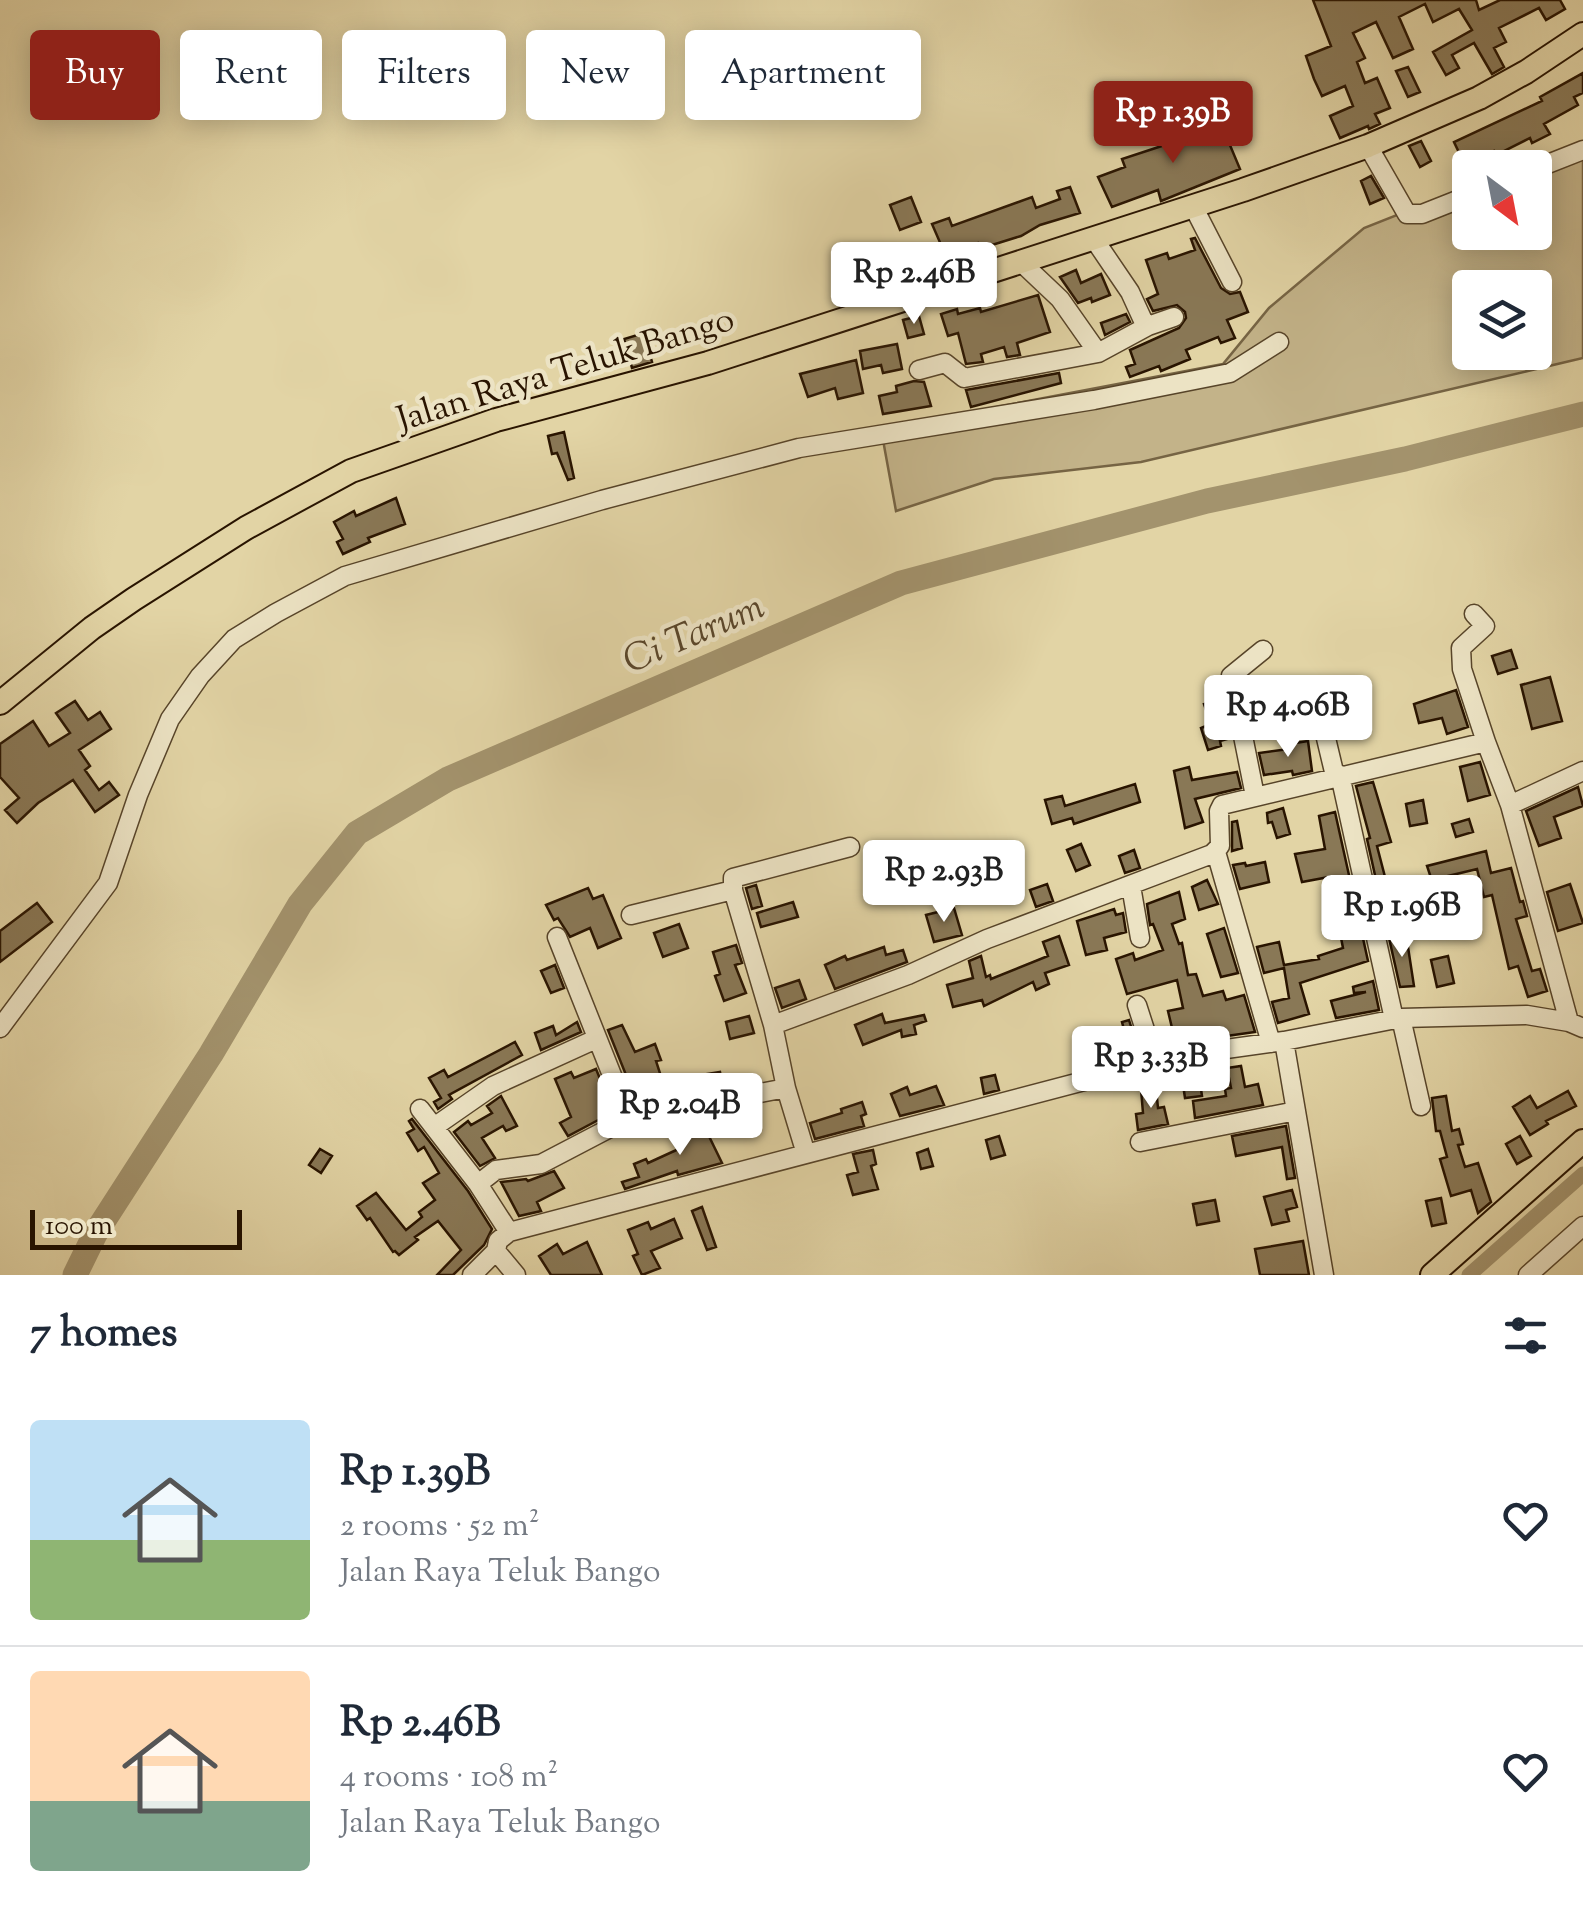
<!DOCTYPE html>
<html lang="en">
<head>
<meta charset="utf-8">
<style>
  :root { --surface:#fff; --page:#f6f6f7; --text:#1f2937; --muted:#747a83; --line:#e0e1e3; --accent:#8f2418 }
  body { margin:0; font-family:"Sorts Mill Goudy",serif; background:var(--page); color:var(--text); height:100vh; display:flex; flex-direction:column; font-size:38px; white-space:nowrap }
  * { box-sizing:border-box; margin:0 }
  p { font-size:32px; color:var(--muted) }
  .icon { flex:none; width:55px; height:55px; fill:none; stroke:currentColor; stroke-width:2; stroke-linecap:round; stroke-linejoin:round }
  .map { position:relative; height:1275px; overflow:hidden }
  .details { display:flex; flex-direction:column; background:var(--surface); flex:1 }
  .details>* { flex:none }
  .banner { position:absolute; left:30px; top:30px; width:1000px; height:90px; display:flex; gap:20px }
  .needle { width:65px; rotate:148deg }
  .tools { position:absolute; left:1452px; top:150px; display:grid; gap:20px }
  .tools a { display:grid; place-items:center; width:100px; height:100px; border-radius:10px; background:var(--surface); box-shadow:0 5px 25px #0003; font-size:50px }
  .scale { position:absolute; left:30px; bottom:25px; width:212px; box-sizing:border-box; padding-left:10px; border:5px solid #291400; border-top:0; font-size:28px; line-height:35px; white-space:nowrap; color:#291400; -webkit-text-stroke:8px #ece3c4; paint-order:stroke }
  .price { position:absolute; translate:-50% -85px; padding:0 22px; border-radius:10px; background:#fff; color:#222; font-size:32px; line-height:65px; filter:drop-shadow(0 2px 5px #0008) }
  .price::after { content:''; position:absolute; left:50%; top:60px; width:30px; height:22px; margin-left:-15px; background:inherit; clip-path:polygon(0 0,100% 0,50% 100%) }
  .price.selected { background:var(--accent); color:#fff }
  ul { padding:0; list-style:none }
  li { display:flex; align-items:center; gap:30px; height:250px; padding:0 30px }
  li+li { border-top:2px solid var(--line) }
  li span { display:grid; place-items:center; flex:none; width:280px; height:200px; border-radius:10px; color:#555 }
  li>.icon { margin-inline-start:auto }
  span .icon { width:120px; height:120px; fill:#fffc; stroke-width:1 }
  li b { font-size:42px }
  h2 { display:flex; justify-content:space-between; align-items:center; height:120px; padding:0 30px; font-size:42px }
  .pill { padding:0 35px; border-radius:10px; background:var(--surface); box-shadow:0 5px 25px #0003; font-size:35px; line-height:90px }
  .pill.selected { background:var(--accent); color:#fff }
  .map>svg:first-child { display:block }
  .green { fill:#c3b389; stroke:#766444; stroke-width:2.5; fill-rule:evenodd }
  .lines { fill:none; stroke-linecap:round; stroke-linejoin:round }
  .canal { stroke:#a3936d; stroke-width:15 }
  .river { stroke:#a3936d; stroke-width:25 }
  .building { fill:#897856; stroke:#291400; stroke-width:2.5 }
  .minor-casing { stroke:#574429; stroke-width:21 }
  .major-casing { stroke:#291400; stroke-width:26 }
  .minor { stroke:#ece3c4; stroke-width:18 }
  .major { stroke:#e2d4a5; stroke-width:22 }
  .labels { text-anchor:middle; stroke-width:9; stroke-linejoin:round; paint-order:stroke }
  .street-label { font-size:35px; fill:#291400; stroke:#ece3c4 }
  .water-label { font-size:38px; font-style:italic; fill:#5a472c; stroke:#ece3c4 }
</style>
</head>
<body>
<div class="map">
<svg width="1583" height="1275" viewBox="0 0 1583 1275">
  <rect width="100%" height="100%" fill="#e2d4a5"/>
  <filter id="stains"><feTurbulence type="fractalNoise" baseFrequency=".002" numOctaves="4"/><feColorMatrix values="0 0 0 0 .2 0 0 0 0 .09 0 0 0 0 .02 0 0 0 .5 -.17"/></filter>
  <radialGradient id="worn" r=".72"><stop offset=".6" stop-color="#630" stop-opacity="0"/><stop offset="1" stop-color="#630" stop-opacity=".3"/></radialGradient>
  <path class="green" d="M 1583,142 L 1583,358 L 1141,462 L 994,479 L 896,511 L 881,429 L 1223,364 L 1269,308 L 1364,228 L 1470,186 L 1470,232 L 1535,232 L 1535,168 L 1518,167 ZM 1470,288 L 1535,288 L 1535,352 L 1470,352 Z"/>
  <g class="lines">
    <path class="canal" d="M 1469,1275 L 1583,1174"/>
    <path class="river" d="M 75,1275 L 95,1234 L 211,1054 L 300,904 L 357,833 L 448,779 L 901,583 L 1207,501 L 1405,459 L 1583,414"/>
  </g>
  <path class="building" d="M 1313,0 L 1476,0 L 1479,10 L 1500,0 L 1560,0 L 1565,9 L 1546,20 L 1539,8 L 1499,28 L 1506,42 L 1494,48 L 1504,67 L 1492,74 L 1474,43 L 1452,55 L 1459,68 L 1446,75 L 1433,52 L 1472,30 L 1459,9 L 1433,22 L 1425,4 L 1399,17 L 1413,49 L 1393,58 L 1376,22 L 1353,33 L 1365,58 L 1357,62 L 1365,83 L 1377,78 L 1390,108 L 1375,114 L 1380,124 L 1369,129 L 1368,126 L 1340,138 L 1330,116 L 1353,106 L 1345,86 L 1322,96 L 1314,79 L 1306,56 L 1331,46 Z
    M 1408,67 L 1420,92 L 1408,97 L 1396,71 Z
    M 1583,73 L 1583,93 L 1574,97 L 1578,105 L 1544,124 L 1550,134 L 1532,143 L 1530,138 L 1496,155 L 1494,151 L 1465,165 L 1454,142 L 1542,101 L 1540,97 Z
    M 1203,119 L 1205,125 L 1219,119 L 1240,169 L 1161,201 L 1158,190 L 1112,207 L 1098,177 L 1125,167 L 1122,159 L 1180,140 L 1195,130 L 1192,122 Z
    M 1421,141 L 1431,161 L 1420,167 L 1409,146 Z
    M 1371,176 L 1384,198 L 1370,204 L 1361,181 Z
    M 1070,187 L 1080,213 L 1040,225 L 1021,236 L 992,245 L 980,247 L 978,243 L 945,254 L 932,224 L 949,218 L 952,226 L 1032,197 L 1036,208 L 1060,199 L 1057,191 Z
    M 911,197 L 921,222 L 900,230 L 890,205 Z
    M 1195,238 L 1221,288 L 1230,294 L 1240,292 L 1248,312 L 1227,320 L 1235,338 L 1221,343 L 1218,337 L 1186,350 L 1190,359 L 1161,371 L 1159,366 L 1130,377 L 1126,367 L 1135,364 L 1130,350 L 1179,328 L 1186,318 L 1185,312 L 1177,305 L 1153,311 L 1147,299 L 1158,294 L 1146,260 L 1167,253 L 1169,259 L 1195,250 L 1191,239 Z
    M 891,254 L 898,277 L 876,284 L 878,292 L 856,299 L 846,268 Z
    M 1076,270 L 1081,283 L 1101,274 L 1110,295 L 1092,302 L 1091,298 L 1078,303 L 1060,277 Z
    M 1038,295 L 1050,332 L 1017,343 L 1020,355 L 1007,357 L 1004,347 L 981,354 L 983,362 L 966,364 L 958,333 L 948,336 L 941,314 L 957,309 L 958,314 L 980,308 L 981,312 Z
    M 1126,314 L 1130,322 L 1105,335 L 1101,323 Z
    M 919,316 L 924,334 L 908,338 L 903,320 Z
    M 644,333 L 652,362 L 632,368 L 624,339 Z
    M 897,344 L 902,369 L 883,373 L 881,365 L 863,369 L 860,351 Z
    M 856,360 L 863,393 L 838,399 L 835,388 L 808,397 L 800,374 Z
    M 1059,373 L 1061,383 L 971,407 L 966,390 Z
    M 914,381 L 924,382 L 931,406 L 883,414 L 879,396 L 897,392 L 896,386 Z
    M 564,432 L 574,478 L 568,480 L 557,453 L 552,454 L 548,436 Z
    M 396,498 L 405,524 L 368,538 L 370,542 L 343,554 L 337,542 L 343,539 L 334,522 L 354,511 L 356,516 Z
    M 1511,650 L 1517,668 L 1498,674 L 1492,656 Z
    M 1550,677 L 1562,721 L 1532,729 L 1521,685 Z
    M 1316,679 L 1319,701 L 1276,707 L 1274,684 Z
    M 1456,690 L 1468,727 L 1447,734 L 1442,718 L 1419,723 L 1414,704 Z
    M 1220,699 L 1231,738 L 1220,741 L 1221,746 L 1208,750 L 1201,728 L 1211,724 L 1204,704 Z
    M 75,701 L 88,720 L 100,712 L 111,729 L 79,750 L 90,766 L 85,770 L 99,790 L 109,782 L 119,795 L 95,812 L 73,780 L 38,803 L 17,823 L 5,810 L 19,798 L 0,777 L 0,744 L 33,721 L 49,746 L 70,733 L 56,713 Z
    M 1308,741 L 1312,771 L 1293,775 L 1292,771 L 1264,775 L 1259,753 L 1289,749 L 1289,744 Z
    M 1480,762 L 1490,795 L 1468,801 L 1460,767 Z
    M 1189,767 L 1192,780 L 1237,772 L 1241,788 L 1195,799 L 1203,822 L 1185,828 L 1174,771 Z
    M 1373,782 L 1391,842 L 1377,846 L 1391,900 L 1427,890 L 1432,911 L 1420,914 L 1418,905 L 1384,916 L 1367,839 L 1370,838 L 1356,786 Z
    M 1135,784 L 1140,802 L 1074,824 L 1072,818 L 1052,824 L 1045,800 L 1062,796 L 1065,806 Z
    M 1578,787 L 1583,806 L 1554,817 L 1561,838 L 1539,846 L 1526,811 Z
    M 1423,800 L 1427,823 L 1410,826 L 1406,804 Z
    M 1283,808 L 1290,834 L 1277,838 L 1272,822 L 1268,823 L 1267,813 Z
    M 1335,812 L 1368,961 L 1300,983 L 1309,1014 L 1278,1023 L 1272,1002 L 1289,998 L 1284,968 L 1264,973 L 1257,947 L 1279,942 L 1284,965 L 1319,959 L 1318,956 L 1343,948 L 1329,877 L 1302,882 L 1295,854 L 1325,849 L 1319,816 Z
    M 1469,819 L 1473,832 L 1456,837 L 1452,824 Z
    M 1237,821 L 1242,848 L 1232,851 L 1232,822 Z
    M 1081,844 L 1090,865 L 1076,871 L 1067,850 Z
    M 1134,850 L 1140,868 L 1125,873 L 1119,856 Z
    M 1486,851 L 1491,873 L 1511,868 L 1520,902 L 1523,901 L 1527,916 L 1516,919 L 1532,971 L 1540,969 L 1547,991 L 1528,997 L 1518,966 L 1509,969 L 1492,895 L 1484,897 L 1477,869 L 1444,877 L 1445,881 L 1433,884 L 1427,866 Z
    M 1265,862 L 1269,882 L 1240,889 L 1233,865 L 1245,863 L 1246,866 Z
    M 957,872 L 965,898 L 950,903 L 942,877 Z
    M 1207,880 L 1218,904 L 1199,910 L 1192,887 Z
    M 1047,884 L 1053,901 L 1036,907 L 1030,890 Z
    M 1570,884 L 1583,923 L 1558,931 L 1547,892 Z
    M 756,885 L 762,906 L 752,909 L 746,888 Z
    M 588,888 L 593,899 L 603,895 L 621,938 L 598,948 L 590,928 L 570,937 L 558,918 L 554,920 L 546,905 Z
    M 1179,892 L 1185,919 L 1172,924 L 1179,944 L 1182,943 L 1188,975 L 1196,974 L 1203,996 L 1223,991 L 1226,1000 L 1244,995 L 1255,1032 L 1205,1039 L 1203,1033 L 1171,1041 L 1172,1045 L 1164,1047 L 1159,1032 L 1172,1028 L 1168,1011 L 1183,1008 L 1177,980 L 1127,994 L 1116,959 L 1133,953 L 1135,960 L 1163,950 L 1153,924 L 1150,925 L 1147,904 Z
    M 793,902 L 798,917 L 761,927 L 757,913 Z
    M 37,903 L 52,922 L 0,962 L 0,931 Z
    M 954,908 L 962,935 L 934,942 L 926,915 Z
    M 1114,909 L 1116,915 L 1123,913 L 1126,932 L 1104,938 L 1107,950 L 1086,955 L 1077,921 Z
    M 679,924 L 688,948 L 663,957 L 654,933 Z
    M 1224,928 L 1238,973 L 1221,977 L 1207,934 Z
    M 1406,934 L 1414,986 L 1400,987 L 1389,938 Z
    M 1059,936 L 1069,965 L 1045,973 L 1049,984 L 1036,990 L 1033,982 L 984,1006 L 982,1000 L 953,1007 L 947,985 L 973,978 L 969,961 L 981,956 L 986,977 L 990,975 L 991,979 L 1048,956 L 1043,942 Z
    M 736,945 L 742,963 L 735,965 L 746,993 L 724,1001 L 715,976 L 720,974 L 713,952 Z
    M 884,947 L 886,955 L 903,950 L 907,962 L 835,989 L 825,965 L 845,956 L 847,960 Z
    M 1448,956 L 1454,983 L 1437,987 L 1431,960 Z
    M 555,965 L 564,988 L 551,993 L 541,971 Z
    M 799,980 L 806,999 L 782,1008 L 775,988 Z
    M 1373,981 L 1379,1010 L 1336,1018 L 1331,1001 L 1366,992 L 1354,993 L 1353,987 Z
    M 882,1014 L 885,1023 L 924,1015 L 926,1021 L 914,1025 L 916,1034 L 902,1037 L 901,1030 L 863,1045 L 855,1025 Z
    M 749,1016 L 754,1033 L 730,1039 L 726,1022 Z
    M 1129,1020 L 1138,1049 L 1130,1052 L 1122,1022 Z
    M 577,1022 L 581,1032 L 541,1050 L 535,1033 L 553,1026 L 556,1035 Z
    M 622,1025 L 635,1052 L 655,1044 L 661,1060 L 656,1061 L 668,1098 L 650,1101 L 642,1076 L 628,1080 L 608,1030 Z
    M 515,1042 L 522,1055 L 449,1095 L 452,1099 L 438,1109 L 434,1102 L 441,1098 L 429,1078 L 444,1070 L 448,1077 Z
    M 1241,1066 L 1245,1087 L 1258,1084 L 1263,1105 L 1195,1118 L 1193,1101 L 1226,1096 L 1225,1089 L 1231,1088 L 1227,1068 Z
    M 596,1069 L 612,1108 L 600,1113 L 602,1118 L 568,1136 L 560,1123 L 571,1117 L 555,1079 L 571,1072 L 574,1078 Z
    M 720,1072 L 723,1087 L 698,1092 L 695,1076 Z
    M 995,1075 L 999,1090 L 984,1094 L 981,1078 Z
    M 1199,1075 L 1202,1096 L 1185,1098 L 1182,1078 Z
    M 936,1086 L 944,1105 L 900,1116 L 891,1094 L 907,1087 L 910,1095 Z
    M 1156,1088 L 1158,1108 L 1164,1107 L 1168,1124 L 1138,1130 L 1136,1114 L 1143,1113 L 1141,1089 Z
    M 1568,1091 L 1576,1106 L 1546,1121 L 1548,1124 L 1530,1135 L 1513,1107 L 1530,1096 L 1537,1108 Z
    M 501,1096 L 517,1126 L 506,1131 L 503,1126 L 482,1138 L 495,1158 L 480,1166 L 454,1132 L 468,1121 L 471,1125 L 492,1113 L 487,1106 Z
    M 1446,1096 L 1452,1131 L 1459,1129 L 1463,1144 L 1458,1145 L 1465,1167 L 1478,1163 L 1491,1202 L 1478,1213 L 1471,1190 L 1451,1196 L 1440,1159 L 1447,1157 L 1440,1131 L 1436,1131 L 1432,1098 Z
    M 862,1102 L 866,1114 L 861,1116 L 864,1126 L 815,1139 L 810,1123 L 842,1113 L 841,1109 Z
    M 412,1119 L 468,1191 L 492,1229 L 484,1245 L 453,1275 L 437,1275 L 461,1250 L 438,1221 L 415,1237 L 418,1240 L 399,1255 L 395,1251 L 393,1252 L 370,1218 L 367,1220 L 357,1206 L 376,1193 L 406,1230 L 422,1217 L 419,1212 L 435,1200 L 423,1183 L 439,1173 L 424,1147 L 418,1151 L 407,1133 L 414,1129 L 409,1121 Z
    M 703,1124 L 722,1163 L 678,1175 L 677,1171 L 625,1189 L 622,1182 L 639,1177 L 634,1164 L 646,1159 L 648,1163 L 683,1147 L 678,1133 Z
    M 1286,1126 L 1295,1178 L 1287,1179 L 1282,1147 L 1236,1156 L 1232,1136 Z
    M 999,1136 L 1005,1155 L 991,1159 L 986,1140 Z
    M 1520,1136 L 1531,1156 L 1517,1164 L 1506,1144 Z
    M 320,1149 L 332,1156 L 321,1173 L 309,1165 Z
    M 928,1149 L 933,1166 L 921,1169 L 917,1153 Z
    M 873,1150 L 876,1164 L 871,1166 L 878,1189 L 853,1195 L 847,1175 L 858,1172 L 853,1154 Z
    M 554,1171 L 564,1188 L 537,1202 L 541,1211 L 519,1216 L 501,1182 L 526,1179 L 528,1181 Z
    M 1292,1190 L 1297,1207 L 1286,1210 L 1289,1221 L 1272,1225 L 1264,1197 Z
    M 1441,1198 L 1446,1223 L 1432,1226 L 1426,1201 Z
    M 1215,1200 L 1219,1221 L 1197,1225 L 1193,1204 Z
    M 702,1207 L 716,1247 L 707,1250 L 692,1211 Z
    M 674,1219 L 682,1238 L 651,1251 L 660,1268 L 642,1275 L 633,1256 L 638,1254 L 628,1230 L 648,1222 L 651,1229 Z
    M 1303,1241 L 1309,1275 L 1260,1275 L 1255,1249 Z
    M 587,1242 L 602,1275 L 551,1275 L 539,1256 L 557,1244 L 563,1254 Z"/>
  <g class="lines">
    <defs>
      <path id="minor" d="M 1368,146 L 1407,214 L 1422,214 L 1470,195
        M 1535,169 L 1583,150
        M 1193,206 L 1232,282
        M 1094,239 L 1130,292 L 1146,327
        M 1022,263 L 1060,299 L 1098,353
        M 919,370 L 945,363 L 964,378 L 1098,353 L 1148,326 L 1174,317
        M 1474,614 L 1485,626 L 1461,648 L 1462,669 L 1486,742
        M 1240,726 L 1320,713 L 1335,776
        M 1340,775 L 1394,1019
        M 1255,796 L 1231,676 L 1263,650
        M 1510,805 L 1583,771
        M 1216,852 L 1271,1043
        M 1131,886 L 1140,938
        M 631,915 L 733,890
        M 557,937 L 629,1118
        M 1137,1005 L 1155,1061
        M 1401,1018 L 1421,1106
        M 773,1025 L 733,890 L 733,878 L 850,847
        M 0,1028 L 108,883 L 138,795 L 170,719 L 200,676 L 234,639 L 276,613 L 345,576 L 602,500 L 799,448 L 1094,400 L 1230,373 L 1279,342
        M 1284,1041 L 1324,1275
        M 420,1109 L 478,1184
        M 434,1127 L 493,1086 L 596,1039
        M 1140,1142 L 1296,1111
        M 806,1154 L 786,1088 L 773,1025 L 908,975 L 987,939 L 1212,854 L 1220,846 L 1219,811 L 1222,805 L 1486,742 L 1510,805 L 1569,1022
        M 509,1232 L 478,1184 L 496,1170 L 541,1164 L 629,1118 L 786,1088
        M 472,1275 L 496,1251
        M 516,1275 L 496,1251 L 498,1241 L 509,1232 L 1183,1055 L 1284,1041 L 1401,1018 L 1527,1015 L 1569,1022 L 1583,1028
        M 1528,1275 L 1583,1226"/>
      <path id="major" d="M 0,703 L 92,628 L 134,599 L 246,528 L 351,471 L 496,420 L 708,363 L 1243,190 L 1368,146 L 1479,98 L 1526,72 L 1583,34
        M 1432,1275 L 1583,1141"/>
    </defs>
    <use href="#minor" class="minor-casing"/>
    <use href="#major" class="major-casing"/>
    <use href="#minor" class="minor"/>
    <use href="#major" class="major"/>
  </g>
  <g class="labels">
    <g class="street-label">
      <text transform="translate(565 368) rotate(-17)" y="12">Jalan Raya Teluk Bango</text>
    </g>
    <g class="water-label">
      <text transform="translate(693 632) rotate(-23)" y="13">Ci Tarum</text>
    </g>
  </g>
  <rect width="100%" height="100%" filter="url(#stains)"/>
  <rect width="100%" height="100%" fill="url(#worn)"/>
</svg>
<div class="tools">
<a><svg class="needle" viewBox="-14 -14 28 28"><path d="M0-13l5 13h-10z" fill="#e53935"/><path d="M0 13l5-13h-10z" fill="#747a83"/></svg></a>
<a><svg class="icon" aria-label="layers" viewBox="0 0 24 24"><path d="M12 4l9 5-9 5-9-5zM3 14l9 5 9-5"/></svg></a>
</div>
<div class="scale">100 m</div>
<b class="price selected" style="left:1173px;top:166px">Rp 1.39B</b>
<b class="price" style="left:914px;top:327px">Rp 2.46B</b>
<b class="price" style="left:1288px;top:760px">Rp 4.06B</b>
<b class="price" style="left:944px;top:925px">Rp 2.93B</b>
<b class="price" style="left:1402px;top:960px">Rp 1.96B</b>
<b class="price" style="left:1151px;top:1111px">Rp 3.33B</b>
<b class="price" style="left:680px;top:1158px">Rp 2.04B</b>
<div class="banner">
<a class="pill selected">Buy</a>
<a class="pill">Rent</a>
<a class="pill">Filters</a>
<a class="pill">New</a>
<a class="pill">Apartment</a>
</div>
</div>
<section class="details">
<h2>7 homes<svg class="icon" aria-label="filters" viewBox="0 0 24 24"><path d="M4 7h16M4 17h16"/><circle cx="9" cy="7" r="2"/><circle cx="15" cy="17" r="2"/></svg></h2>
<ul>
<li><span style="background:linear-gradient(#bfe0f5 60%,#8fb573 0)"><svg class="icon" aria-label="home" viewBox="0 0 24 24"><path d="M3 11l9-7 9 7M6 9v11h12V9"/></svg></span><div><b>Rp 1.39B</b><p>2 rooms · 52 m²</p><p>Jalan Raya Teluk Bango</p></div><svg class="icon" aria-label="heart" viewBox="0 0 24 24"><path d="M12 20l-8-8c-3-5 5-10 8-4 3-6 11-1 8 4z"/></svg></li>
<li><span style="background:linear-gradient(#ffd9b3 65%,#7fa58c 0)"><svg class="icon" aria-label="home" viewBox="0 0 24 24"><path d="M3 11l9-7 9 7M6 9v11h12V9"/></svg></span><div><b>Rp 2.46B</b><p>4 rooms · 108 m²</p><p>Jalan Raya Teluk Bango</p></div><svg class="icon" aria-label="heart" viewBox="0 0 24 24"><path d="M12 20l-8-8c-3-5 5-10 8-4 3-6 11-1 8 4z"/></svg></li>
</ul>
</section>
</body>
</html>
